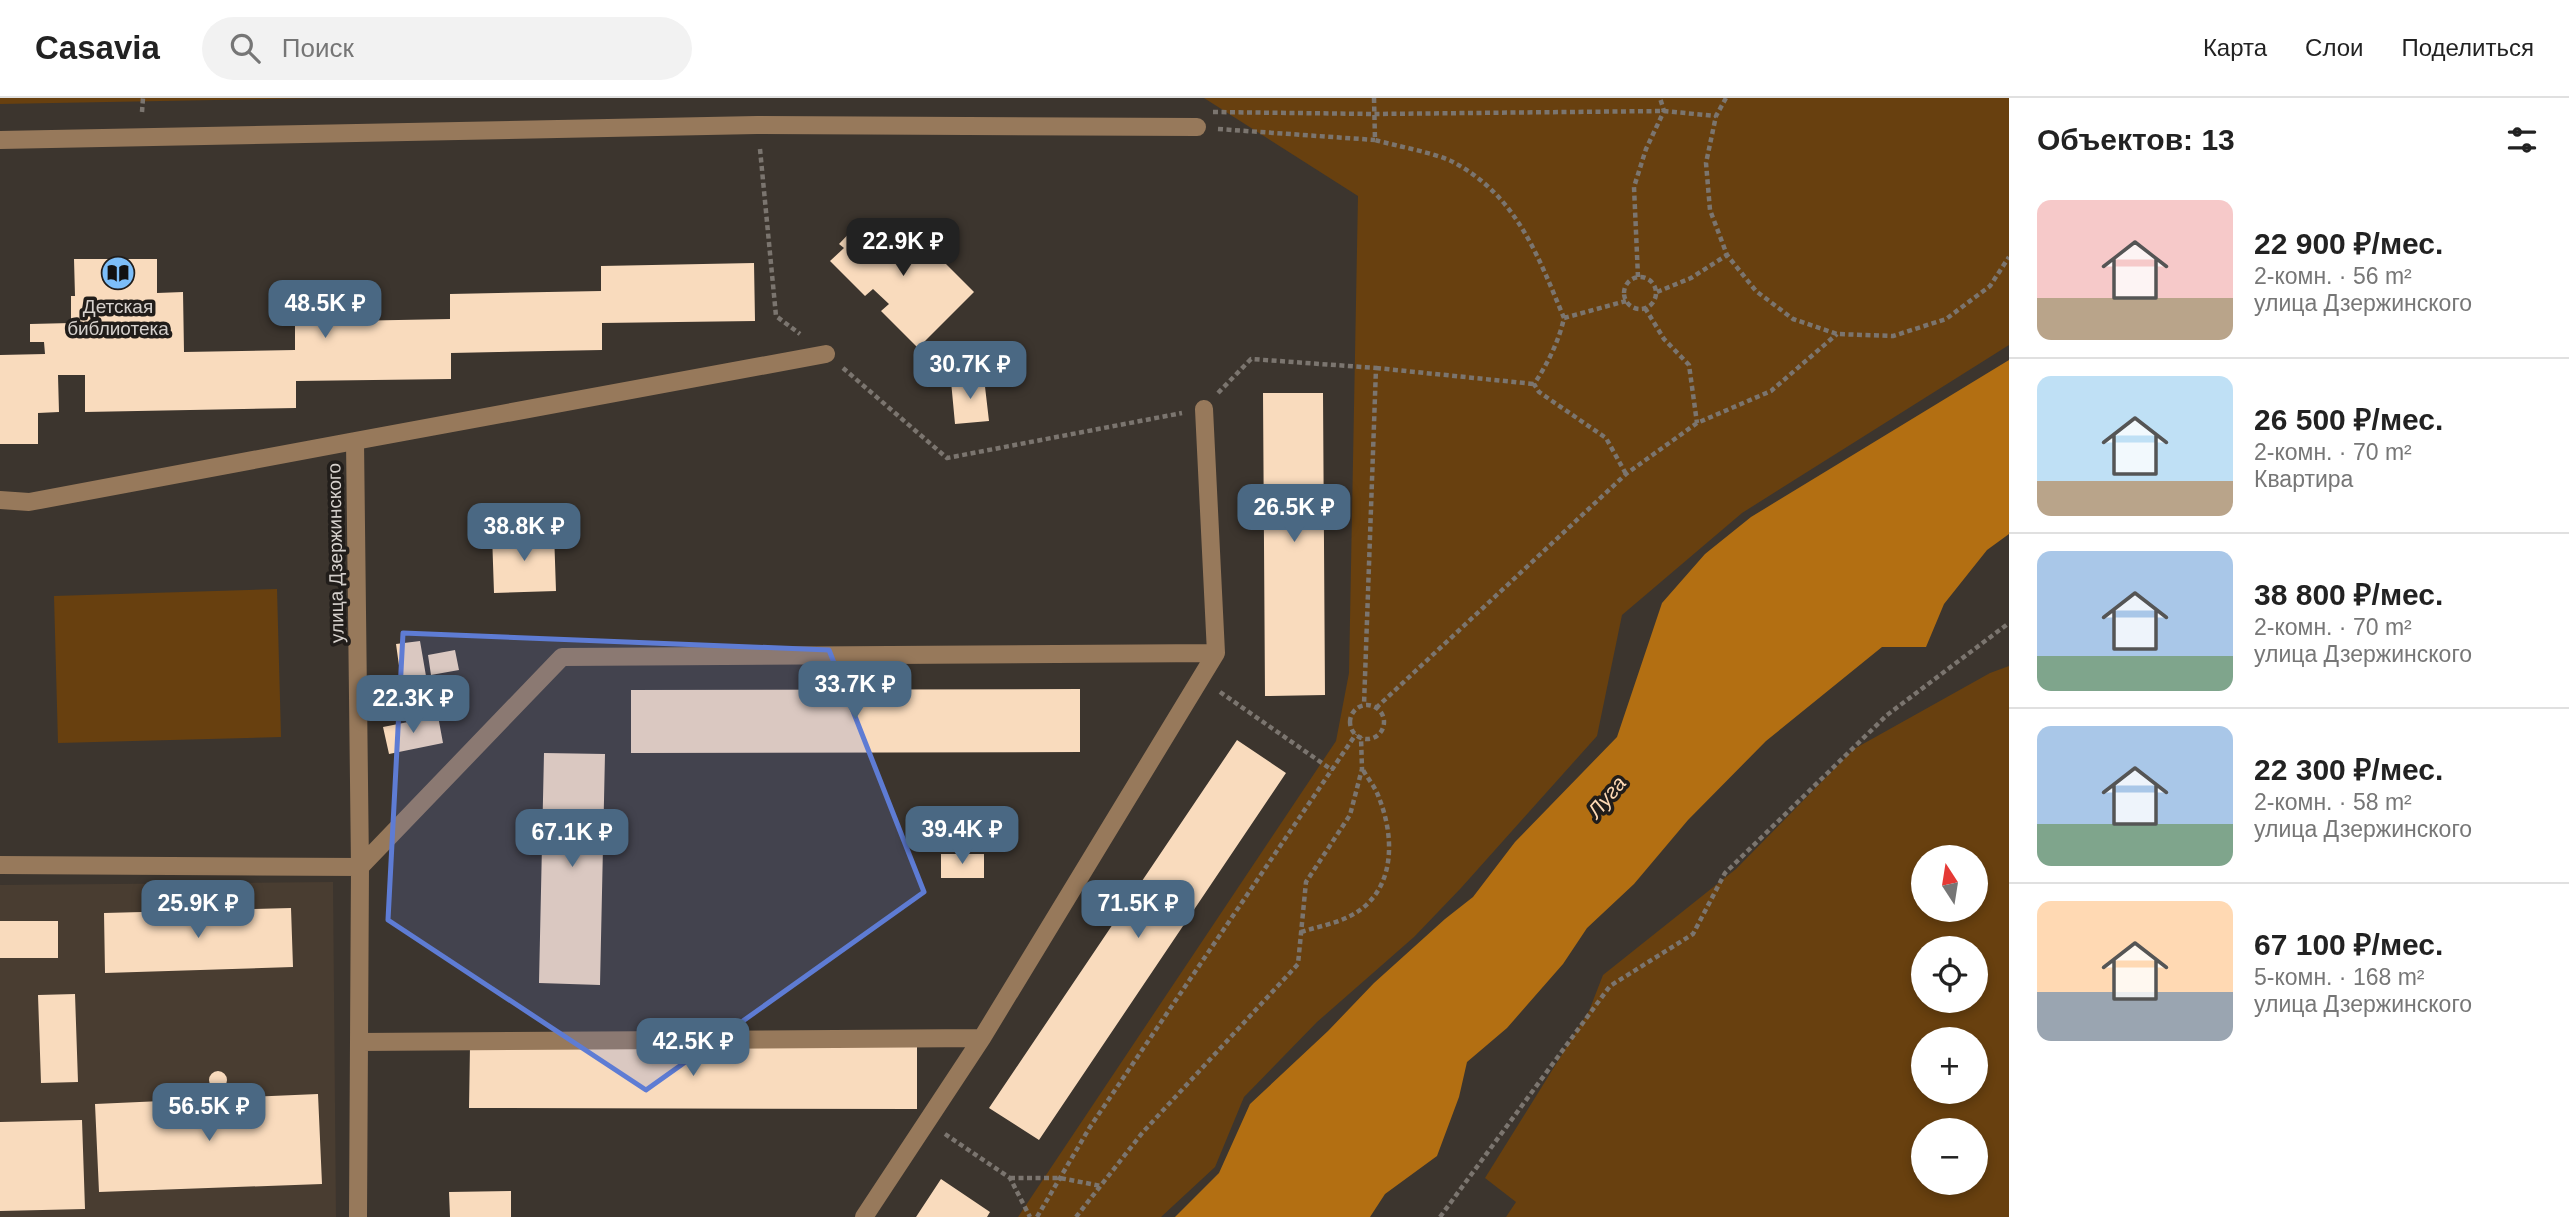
<!DOCTYPE html>
<html lang="ru">
<head>
<meta charset="utf-8">
<style>
  :root { --surface:#fff; --page:#f2f2f2; --text:#222; --muted:#767676; --line:#e0e0e0; --accent:#4a6883 }
  body { margin:0; font-family:Arial,sans-serif; background:var(--page); color:var(--text); height:100vh; display:flex; flex-direction:column; font-size:26px; white-space:nowrap }
  * { box-sizing:border-box; margin:0 }
  p { font-size:23px; color:var(--muted) }
  .icon { flex:none; width:38px; height:38px; fill:none; stroke:currentColor; stroke-width:2; stroke-linecap:round; stroke-linejoin:round }
  .map { position:relative; flex:1; overflow:hidden }
  .side { display:flex; flex-direction:column; background:var(--surface); width:560px }
  .side>* { flex:none }
  .needle { width:46px; rotate:348deg }
  .controls { position:absolute; left:1911px; top:747px; display:grid; gap:14px }
  .controls a { display:grid; place-items:center; width:77px; height:77px; border-radius:50%; background:var(--surface); box-shadow:0 4px 10px #0003; font-size:35px }
  .price { position:absolute; translate:-50% -60px; padding:0 16px; border-radius:14px; background:var(--accent); color:#fff; font-size:23px; line-height:46px; filter:drop-shadow(0 2px 4px #0008) }
  .price::after { content:''; position:absolute; left:50%; top:42px; width:21px; height:16px; margin-left:-10px; background:inherit; clip-path:polygon(0 0,100% 0,50% 100%) }
  .price.current { background:#222; color:#fff }
  ul { padding:0; list-style:none }
  li { display:flex; align-items:center; gap:21px; height:175px; padding:0 28px }
  li+li { border-top:2px solid var(--line) }
  li span { display:grid; place-items:center; flex:none; width:196px; height:140px; border-radius:14px; color:#555 }
  li>.icon { margin-inline-start:auto }
  span .icon { width:84px; height:84px; fill:#fffc; stroke-width:1 }
  li b { font-size:30px }
  h2 { display:flex; justify-content:space-between; align-items:center; height:84px; padding:0 28px; font-size:30px }
  header { display:flex; align-items:center; gap:42px; box-sizing:border-box; height:98px; padding:0 35px; background:var(--surface); border-bottom:2px solid var(--line) }
  header strong { font-size:33px }
  nav { display:flex; gap:38px; margin-inline-start:auto; font-size:24px }
  .search { width:490px; height:63px; background:var(--page); display:flex; align-items:center; gap:18px; box-sizing:border-box; padding:0 24px; border-radius:38px; color:var(--muted); font-size:26px }
  main { display:flex; flex:1; min-height:0 }
  .map>svg:first-child { display:block }
  .built { fill:#493d31 }
  .green { fill:#68400f; fill-rule:evenodd }
  .water { fill:#b36f12 }
  .building { fill:#f9dbbd }
  .lines { fill:none; stroke-linecap:round; stroke-linejoin:round }
  .path { stroke:#7b756f; stroke-width:4.5; stroke-dasharray:5 3.5; stroke-linecap:butt }
  .minor { stroke:#97795b; stroke-width:18 }
  .marked { fill:#5e7cd4; fill-opacity:0.2; stroke:#5e7cd4; stroke-width:5; stroke-linejoin:round }
  .labels { text-anchor:middle; stroke-width:7; stroke-linejoin:round; paint-order:stroke }
  .poi-label { font-size:19px; fill:#d6d1cd; stroke:#211d1a }
  .street-label { font-size:19px; fill:#d6d1cd; stroke:#211d1a }
  .water-label { font-size:21px; font-style:italic; fill:#fed9b4; stroke:#211d1a }
</style>
</head>
<body>
<header>
<strong>Casavia</strong>
<div class="search"><svg class="icon" aria-label="search" viewBox="0 0 24 24"><circle cx="10" cy="10" r="6"/><path d="M15 15l6 6"/></svg>Поиск</div>
<nav><a>Карта</a><a>Слои</a><a>Поделиться</a></nav>
</header>
<main>
<div class="map">
<svg width="2009" height="1119" viewBox="0 0 2009 1119">
  <rect width="100%" height="100%" fill="#3c352e"/>
  <path class="built" d="M 333,784 L 336,1119 L 0,1119 L 0,787 Z"/>
  <path class="green" d="M 0,0 L 320,0 L 0,6 Z
    M 1204,0 L 2009,0 L 2009,247 L 1742,415 L 1622,517 L 1597,638 L 1461,790 L 1414,839 L 1317,924 L 1244,999 L 1215,1069 L 1161,1119 L 1018,1119 L 1336,643 L 1349,575 L 1358,98 Z
    M 277,491 L 281,639 L 58,645 L 54,498 Z
    M 2009,568 L 2009,1119 L 1506,1119 L 1516,1104 L 1485,1080 L 1589,913 L 1603,877 L 1736,771 L 1854,651 L 1990,575 ZM 1923,760 L 1976,760 L 1976,812 L 1923,812 ZM 1976,850 L 1976,903 L 1923,903 L 1923,850 ZM 1923,942 L 1976,942 L 1976,994 L 1923,994 ZM 1976,1032 L 1976,1085 L 1923,1085 L 1923,1032 Z"/>
  <path class="water" d="M 2009,262 L 2009,436 L 1987,452 L 1944,506 L 1926,549 L 1882,549 L 1766,643 L 1688,722 L 1634,786 L 1587,830 L 1563,866 L 1507,930 L 1467,964 L 1459,999 L 1437,1058 L 1385,1096 L 1370,1119 L 1175,1119 L 1219,1075 L 1250,1006 L 1328,933 L 1374,885 L 1445,821 L 1473,799 L 1515,744 L 1617,639 L 1662,505 L 1705,456 L 1751,419 Z"/>
  <path class="building" d="M 873,122 L 887,136 L 895,128 L 904,136 L 910,130 L 974,194 L 918,250 L 881,213 L 889,206 L 873,191 L 865,198 L 830,163 L 844,150 L 839,146 L 857,127 L 862,132 Z
    M 74,161 L 157,161 L 157,195 L 183,194 L 184,254 L 295,252 L 295,224 L 450,221 L 450,196 L 601,193 L 601,168 L 754,165 L 755,223 L 602,225 L 602,252 L 451,255 L 451,281 L 296,283 L 296,310 L 85,314 L 85,277 L 58,277 L 59,314 L 38,315 L 38,346 L 0,346 L 0,257 L 45,256 L 44,244 L 30,244 L 30,226 L 71,225 L 71,198 L 75,198 Z
    M 984,280 L 989,323 L 955,326 L 951,283 Z
    M 1263,295 L 1323,295 L 1325,597 L 1265,598 Z
    M 554,434 L 556,493 L 494,495 L 492,436 Z
    M 420,543 L 426,578 L 401,582 L 396,546 Z
    M 455,552 L 459,572 L 431,577 L 428,557 Z
    M 1080,591 L 1080,654 L 631,655 L 631,592 Z
    M 438,618 L 443,645 L 389,656 L 383,629 Z
    M 1237,642 L 1286,675 L 1039,1042 L 989,1010 Z
    M 544,655 L 605,656 L 600,887 L 539,885 Z
    M 941,756 L 984,756 L 984,780 L 941,780 Z
    M 291,810 L 293,869 L 105,875 L 104,815 Z
    M 0,823 L 58,823 L 58,860 L 0,860 Z
    M 75,896 L 78,984 L 41,985 L 38,897 Z
    M 470,948 L 917,949 L 917,1011 L 469,1010 Z
    M209 982a9 9 0 1 1 18 0a9 9 0 1 1-18 0Z
    M 318,996 L 322,1086 L 99,1094 L 95,1006 Z
    M 82,1022 L 85,1111 L 0,1113 L 0,1024 Z
    M 941,1081 L 990,1114 L 987,1119 L 916,1119 Z
    M 511,1093 L 511,1119 L 450,1119 L 449,1094 Z"/>
  <g class="lines">
    <path class="path" d="M 1374,0 L 1375,42 C 1396,48 1436,55 1453,64 C 1517,98 1538,158 1564,220 C 1559,243 1547,267 1534,286 L 1539,294 L 1606,340 L 1626,376
      M 1726,0 L 1716,18 L 1706,65 L 1710,112 L 1727,157 L 1756,193 L 1793,221 L 1837,236 L 1893,238 L 1946,221 L 1990,188 L 2009,159
      M 142,14 L 143,0
      M 1213,14 L 1374,16 L 1664,13 L 1716,18
      M 1218,31 L 1375,42
      M 760,51 L 776,218 L 800,236
      M 1638,179 L 1634,89 L 1646,51 L 1664,13 L 1660,0
      M1624 195a16 16 0 1 1 32 0a16 16 0 1 1-32 0Z
      M 1657,194 L 1691,180 L 1727,157
      M 1645,210 L 1664,241 L 1689,267 L 1697,325
      M 1564,220 L 1626,203
      M 843,270 L 947,360 L 1182,315
      M 1376,270 L 1534,286
      M 1218,295 L 1251,261 L 1376,270 L 1364,607
      M 1220,594 L 1332,672
      M1350 624a17 17 0 1 1 34 0a17 17 0 1 1-34 0Z
      M 1376,610 L 1626,376 L 1697,325 L 1771,293 L 1837,236
      M 1301,834 C 1316,829 1334,826 1348,819 C 1395,797 1396,742 1379,700 C 1376,690 1368,681 1363,672
      M 945,1036 L 1010,1080 L 1030,1119
      M 1010,1080 L 1060,1080 L 1101,1088
      M 1037,1119 L 1090,1029 L 1356,636
      M 1076,1119 L 1143,1034 L 1298,866 L 1306,784 L 1350,717 L 1362,671 L 1361,639
      M 1440,1119 L 1610,888 L 1693,836 L 1725,775 L 1887,617 L 2009,525"/>
    <path class="minor" d="M 0,42 L 757,27 L 1197,29
      M 0,402 L 29,404 L 355,343
      M 0,767 L 360,769 L 355,343 L 826,256
      M 360,944 L 982,940
      M 358,1119 L 360,769 L 562,559 L 1216,555
      M 864,1119 L 982,940 L 1216,555 L 1204,311"/>
  </g>
  <path class="marked" d="M 403,535 L 829,552 L 924,794 L 646,992 L 388,822 Z"/>
  <defs>
    <symbol id="library-disc" viewBox="-11 -11 22 22"><circle r="9.5" fill="#7cbef9" stroke="#211d1a"/><path d="M-6-4Q-3-5.5-.7-3.5V5Q-3 3-6 4ZM6-4Q3-5.5 .7-3.5V5Q3 3 6 4Z" fill="#111"/></symbol>
  </defs>
  <g fill-rule="evenodd">
    <use href="#library-disc" x="99" y="156" width="38" height="38"/>
  </g>
  <g class="labels">
    <g class="poi-label">
      <text x="118" y="215">Детская<tspan x="118" dy="22">библиотека</tspan></text>
    </g>
    <g class="street-label">
      <text transform="translate(335 455) rotate(-91)" y="7">улица Дзержинского</text>
    </g>
    <g class="water-label">
      <text transform="translate(1607 699) rotate(-50)" y="7">Луга</text>
    </g>
  </g>
</svg>
<div class="controls">
<a><svg class="needle" viewBox="-14 -14 28 28"><path d="M0-13l5 13h-10z" fill="#e53935"/><path d="M0 13l5-13h-10z" fill="#767676"/></svg></a>
<a><svg class="icon" aria-label="locate" viewBox="0 0 24 24"><circle cx="12" cy="12" r="6"/><path d="M12 2v4M12 18v4M2 12h4M18 12h4"/></svg></a>
<a>+</a>
<a>−</a>
</div>
<b class="price current" style="left:903px;top:180px">22.9K ₽</b>
<b class="price" style="left:325px;top:242px">48.5K ₽</b>
<b class="price" style="left:970px;top:303px">30.7K ₽</b>
<b class="price" style="left:1294px;top:446px">26.5K ₽</b>
<b class="price" style="left:524px;top:465px">38.8K ₽</b>
<b class="price" style="left:855px;top:623px">33.7K ₽</b>
<b class="price" style="left:413px;top:637px">22.3K ₽</b>
<b class="price" style="left:962px;top:768px">39.4K ₽</b>
<b class="price" style="left:572px;top:771px">67.1K ₽</b>
<b class="price" style="left:198px;top:842px">25.9K ₽</b>
<b class="price" style="left:1138px;top:842px">71.5K ₽</b>
<b class="price" style="left:693px;top:980px">42.5K ₽</b>
<b class="price" style="left:209px;top:1045px">56.5K ₽</b>
</div>
<section class="side">
<h2>Объектов: 13<svg class="icon" aria-label="filters" viewBox="0 0 24 24"><path d="M4 7h16M4 17h16"/><circle cx="9" cy="7" r="2"/><circle cx="15" cy="17" r="2"/></svg></h2>
<ul>
<li><span style="background:linear-gradient(#f6c9c9 70%,#b9a48a 0)"><svg class="icon" aria-label="home" viewBox="0 0 24 24"><path d="M3 11l9-7 9 7M6 9v11h12V9"/></svg></span><div><b>22 900 ₽/мес.</b><p>2-комн. · 56 m²</p><p>улица Дзержинского</p></div></li>
<li><span style="background:linear-gradient(#bfe0f5 75%,#b9a48a 0)"><svg class="icon" aria-label="home" viewBox="0 0 24 24"><path d="M3 11l9-7 9 7M6 9v11h12V9"/></svg></span><div><b>26 500 ₽/мес.</b><p>2-комн. · 70 m²</p><p>Квартира</p></div></li>
<li><span style="background:linear-gradient(#a9c7e8 75%,#7fa58c 0)"><svg class="icon" aria-label="home" viewBox="0 0 24 24"><path d="M3 11l9-7 9 7M6 9v11h12V9"/></svg></span><div><b>38 800 ₽/мес.</b><p>2-комн. · 70 m²</p><p>улица Дзержинского</p></div></li>
<li><span style="background:linear-gradient(#a9c7e8 70%,#7fa58c 0)"><svg class="icon" aria-label="home" viewBox="0 0 24 24"><path d="M3 11l9-7 9 7M6 9v11h12V9"/></svg></span><div><b>22 300 ₽/мес.</b><p>2-комн. · 58 m²</p><p>улица Дзержинского</p></div></li>
<li><span style="background:linear-gradient(#ffd9b3 65%,#9aa5b1 0)"><svg class="icon" aria-label="home" viewBox="0 0 24 24"><path d="M3 11l9-7 9 7M6 9v11h12V9"/></svg></span><div><b>67 100 ₽/мес.</b><p>5-комн. · 168 m²</p><p>улица Дзержинского</p></div></li>
</ul>
</section>
</main>
</body>
</html>
